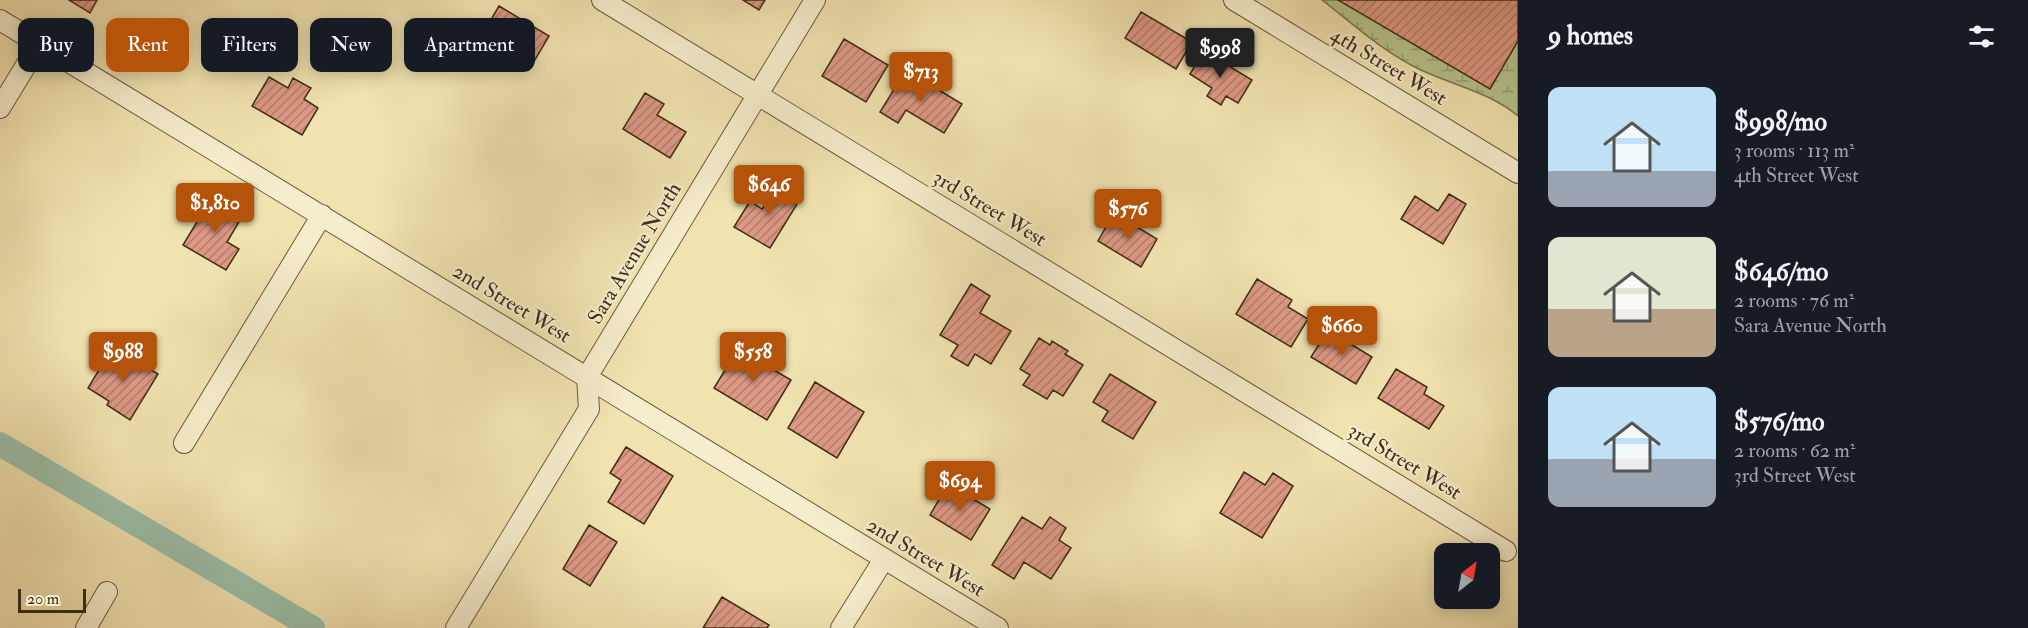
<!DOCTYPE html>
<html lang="en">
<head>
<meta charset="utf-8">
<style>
  :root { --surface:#171b24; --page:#20242c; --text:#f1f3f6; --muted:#9ea1a6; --accent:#b45309 }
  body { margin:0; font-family:"IM FELL Double Pica",serif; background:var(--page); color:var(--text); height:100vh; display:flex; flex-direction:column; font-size:22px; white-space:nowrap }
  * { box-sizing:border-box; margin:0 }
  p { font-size:20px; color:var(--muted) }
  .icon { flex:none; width:33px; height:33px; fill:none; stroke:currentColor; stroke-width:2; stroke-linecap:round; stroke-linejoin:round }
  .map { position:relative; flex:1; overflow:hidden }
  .panel { display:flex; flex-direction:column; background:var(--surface); width:510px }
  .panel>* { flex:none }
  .guide { position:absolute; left:18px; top:18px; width:570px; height:54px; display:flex; gap:12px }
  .needle { width:39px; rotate:31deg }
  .controls { position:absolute; left:1434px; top:543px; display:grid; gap:12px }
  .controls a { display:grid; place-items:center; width:66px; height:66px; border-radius:12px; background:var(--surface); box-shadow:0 3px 15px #0003; font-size:30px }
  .scale { position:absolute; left:18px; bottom:15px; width:68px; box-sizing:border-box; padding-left:6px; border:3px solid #3f2d15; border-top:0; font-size:16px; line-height:21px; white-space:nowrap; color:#3f2d15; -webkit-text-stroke:4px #f6edcc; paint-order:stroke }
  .price { position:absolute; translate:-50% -51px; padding:0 14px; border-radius:6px; background:var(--accent); color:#fff; font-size:20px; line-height:39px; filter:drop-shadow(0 2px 3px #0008) }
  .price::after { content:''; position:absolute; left:50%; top:36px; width:18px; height:14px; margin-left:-9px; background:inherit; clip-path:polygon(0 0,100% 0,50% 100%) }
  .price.active { background:#222; color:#fff }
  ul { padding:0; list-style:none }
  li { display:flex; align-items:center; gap:18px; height:150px; padding:0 30px }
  li span { display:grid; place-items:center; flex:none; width:168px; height:120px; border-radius:12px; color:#555 }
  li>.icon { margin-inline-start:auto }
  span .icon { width:72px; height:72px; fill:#fffc; stroke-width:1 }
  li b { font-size:26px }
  h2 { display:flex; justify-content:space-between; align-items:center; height:72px; padding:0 30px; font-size:26px }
  .chip { padding:0 21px; border-radius:12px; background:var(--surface); box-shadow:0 3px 15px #0003; font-size:21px; line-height:54px }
  .chip.active { background:var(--accent); color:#fff }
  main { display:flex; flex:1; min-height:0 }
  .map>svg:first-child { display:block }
  .wetland { fill:url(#wetland-marsh); stroke:#7b7851; stroke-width:1.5 }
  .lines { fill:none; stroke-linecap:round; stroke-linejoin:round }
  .canal { stroke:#9bbea8; stroke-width:24 }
  .building { fill:url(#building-hatch); stroke:#3f2d15; stroke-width:1.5 }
  .street-casing { stroke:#6c5a3c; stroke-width:22 }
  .street { stroke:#f6edcc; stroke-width:20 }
  .labels { text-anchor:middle; stroke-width:4.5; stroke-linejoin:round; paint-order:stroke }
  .street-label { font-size:21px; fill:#3f2d15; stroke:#f6edcc }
</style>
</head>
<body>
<main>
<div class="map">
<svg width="1518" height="628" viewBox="0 0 1518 628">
  <defs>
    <pattern id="wetland-marsh" width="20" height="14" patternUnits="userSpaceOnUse" patternTransform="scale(1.5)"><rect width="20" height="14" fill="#b7c48d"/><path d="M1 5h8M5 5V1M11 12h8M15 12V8" fill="none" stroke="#96a072"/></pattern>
    <pattern id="building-hatch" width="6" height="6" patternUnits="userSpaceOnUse" patternTransform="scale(1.5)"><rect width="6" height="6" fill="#dd9984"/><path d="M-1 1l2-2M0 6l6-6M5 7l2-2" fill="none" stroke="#b57d6b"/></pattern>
  </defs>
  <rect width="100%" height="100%" fill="#f1e3b0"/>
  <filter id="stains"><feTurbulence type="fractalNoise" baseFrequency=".00333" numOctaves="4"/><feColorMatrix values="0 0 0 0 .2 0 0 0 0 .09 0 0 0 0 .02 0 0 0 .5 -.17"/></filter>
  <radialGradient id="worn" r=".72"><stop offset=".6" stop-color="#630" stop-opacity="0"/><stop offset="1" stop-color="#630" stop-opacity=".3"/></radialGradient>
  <path class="wetland" d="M 1322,0 L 1518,0 L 1518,116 C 1491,93 1453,85 1421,70 C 1385,53 1354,25 1322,0 Z"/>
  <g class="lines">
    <path class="canal" d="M 0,444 L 313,628"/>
  </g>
  <path class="building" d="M 69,0 L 97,0 L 90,13 Z
    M 743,0 L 765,0 L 759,10 Z
    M 1338,0 L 1518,0 L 1518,41 L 1490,89 Z
    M 499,6 L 549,36 L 529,70 L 510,58 L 503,68 L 485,57 L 491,47 L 479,40 Z
    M 1141,12 L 1192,42 L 1176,69 L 1125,38 Z
    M 844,39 L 888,65 L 866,102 L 822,76 Z
    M 1204,51 L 1252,80 L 1238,103 L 1226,96 L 1221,105 L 1207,96 L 1212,88 L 1190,74 Z
    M 906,70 L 962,104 L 944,133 L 906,110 L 898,123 L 880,112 Z
    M 269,77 L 288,88 L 293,78 L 311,88 L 304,99 L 318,108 L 302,135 L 252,106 Z
    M 645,93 L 664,104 L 657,115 L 686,132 L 670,158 L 623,129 Z
    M 779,182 L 802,196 L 770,248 L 734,227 L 750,201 L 762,209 Z
    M 1449,194 L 1466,204 L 1443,244 L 1401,219 L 1415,196 L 1438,211 Z
    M 212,197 L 243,215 L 227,242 L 239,249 L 226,270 L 183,245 Z
    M 1114,213 L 1157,239 L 1141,267 L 1098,241 Z
    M 1257,279 L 1292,300 L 1288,307 L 1308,319 L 1291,347 L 1236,314 Z
    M 971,284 L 990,296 L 980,313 L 1011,331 L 991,364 L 975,354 L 968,366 L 951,356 L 958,345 L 940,335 Z
    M 1328,330 L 1372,357 L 1356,384 L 1311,357 Z
    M 1039,338 L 1050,345 L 1052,341 L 1068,351 L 1065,354 L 1083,365 L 1063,396 L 1053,390 L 1047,399 L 1023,385 L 1030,375 L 1020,369 Z
    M 113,347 L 158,374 L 130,420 L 107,405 L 109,401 L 88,388 Z
    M 738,349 L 752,357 L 757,349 L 771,358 L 767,366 L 791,380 L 767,420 L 714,388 Z
    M 1396,369 L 1427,387 L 1424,394 L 1444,406 L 1429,429 L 1378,398 Z
    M 1110,374 L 1156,402 L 1133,439 L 1102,421 L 1108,411 L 1093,402 Z
    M 815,382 L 864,412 L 837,458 L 788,428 Z
    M 626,447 L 673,476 L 644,524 L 608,502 L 621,480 L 610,473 Z
    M 1244,472 L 1265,485 L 1273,473 L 1293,486 L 1262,538 L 1220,513 Z
    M 948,484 L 990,509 L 971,540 L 930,515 Z
    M 1022,517 L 1042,529 L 1050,517 L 1066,528 L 1059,540 L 1071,548 L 1051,579 L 1024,562 L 1014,579 L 992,565 Z
    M 589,525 L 617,542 L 590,586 L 563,569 Z
    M 722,597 L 769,625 L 767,628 L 703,628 Z"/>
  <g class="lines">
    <defs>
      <path id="street" d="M 602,0 L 1506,551
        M 1234,0 L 1518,173
        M 0,20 L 998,628
        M 0,108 L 39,44
        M 184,443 L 322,215
        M 86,628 L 107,592
        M 456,628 L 589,409 L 587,377 L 815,0
        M 841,628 L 884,559"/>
    </defs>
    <use href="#street" class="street-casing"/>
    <use href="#street" class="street"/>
  </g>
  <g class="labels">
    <g class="street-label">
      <text transform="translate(1389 66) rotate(31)" y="7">4th Street West</text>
      <text transform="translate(990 208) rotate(31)" y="7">3rd Street West</text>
      <text transform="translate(634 253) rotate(-59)" y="7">Sara Avenue North</text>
      <text transform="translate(512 303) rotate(31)" y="7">2nd Street West</text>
      <text transform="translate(1405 461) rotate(31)" y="7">3rd Street West</text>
      <text transform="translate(926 557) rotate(31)" y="7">2nd Street West</text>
    </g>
  </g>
  <rect width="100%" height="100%" filter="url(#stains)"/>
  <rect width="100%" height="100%" fill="url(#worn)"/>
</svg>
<div class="controls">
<a><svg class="needle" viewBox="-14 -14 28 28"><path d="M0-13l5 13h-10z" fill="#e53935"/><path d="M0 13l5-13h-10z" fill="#9ea1a6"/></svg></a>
</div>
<div class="scale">20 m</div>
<b class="price active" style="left:1220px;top:79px">$998</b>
<b class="price" style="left:921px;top:103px">$713</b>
<b class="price" style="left:769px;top:216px">$646</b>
<b class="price" style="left:215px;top:234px">$1,810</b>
<b class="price" style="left:1128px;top:240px">$576</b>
<b class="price" style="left:1342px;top:357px">$660</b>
<b class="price" style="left:123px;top:383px">$988</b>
<b class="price" style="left:753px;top:383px">$558</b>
<b class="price" style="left:960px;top:512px">$694</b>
<div class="guide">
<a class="chip">Buy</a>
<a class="chip active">Rent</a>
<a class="chip">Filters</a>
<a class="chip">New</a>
<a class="chip">Apartment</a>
</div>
</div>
<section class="panel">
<h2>9 homes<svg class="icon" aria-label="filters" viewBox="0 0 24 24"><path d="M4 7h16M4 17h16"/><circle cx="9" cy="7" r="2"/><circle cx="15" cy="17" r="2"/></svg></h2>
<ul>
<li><span style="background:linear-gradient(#bfe0f5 70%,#9aa5b1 0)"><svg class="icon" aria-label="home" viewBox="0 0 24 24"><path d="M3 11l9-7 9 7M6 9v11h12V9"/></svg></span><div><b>$998/mo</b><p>3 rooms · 113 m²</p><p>4th Street West</p></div></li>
<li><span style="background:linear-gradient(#dfe7d0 60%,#b9a48a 0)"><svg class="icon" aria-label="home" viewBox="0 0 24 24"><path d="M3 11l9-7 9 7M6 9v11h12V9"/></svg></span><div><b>$646/mo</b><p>2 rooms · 76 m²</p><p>Sara Avenue North</p></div></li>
<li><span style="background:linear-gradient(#bfe0f5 60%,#9aa5b1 0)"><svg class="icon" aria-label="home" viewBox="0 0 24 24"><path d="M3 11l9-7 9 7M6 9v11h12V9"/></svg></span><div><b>$576/mo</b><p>2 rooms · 62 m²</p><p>3rd Street West</p></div></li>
</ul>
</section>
</main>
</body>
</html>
